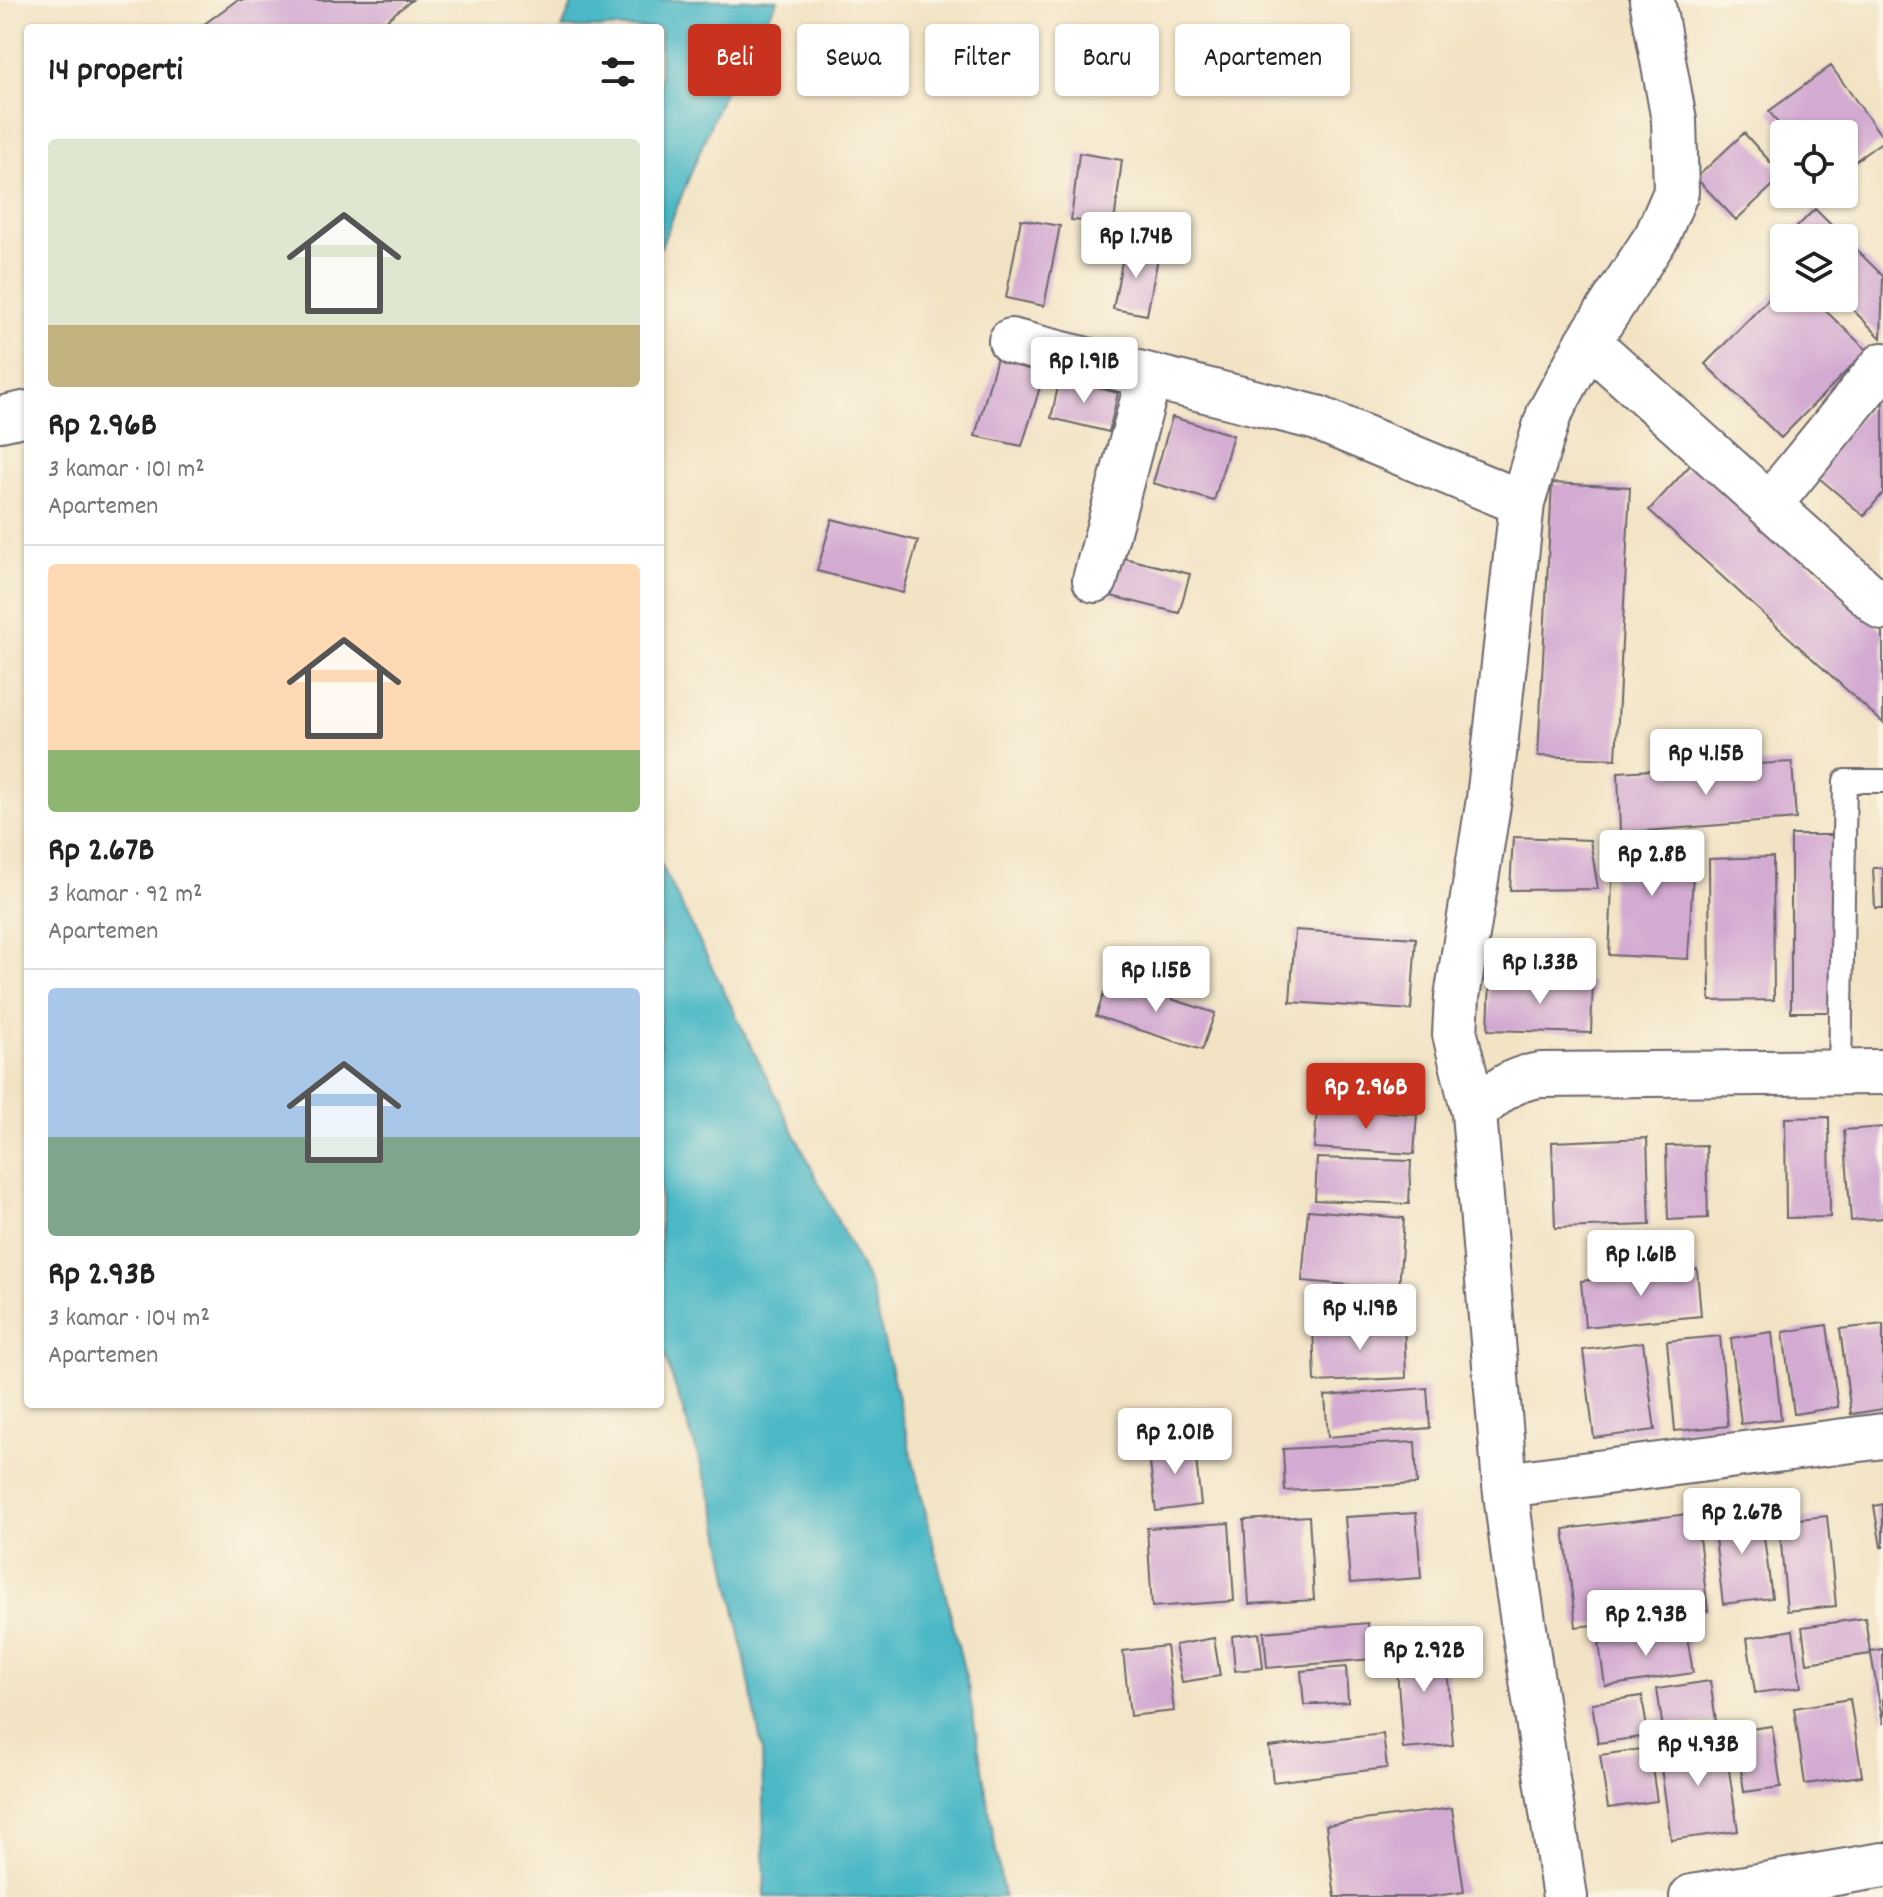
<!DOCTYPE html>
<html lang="id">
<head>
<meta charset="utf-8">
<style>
  :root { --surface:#fff; --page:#f6f6f6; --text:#222; --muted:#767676; --line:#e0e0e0; --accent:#c8321e }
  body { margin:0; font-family:Dekko,sans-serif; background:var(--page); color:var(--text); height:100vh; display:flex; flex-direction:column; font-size:30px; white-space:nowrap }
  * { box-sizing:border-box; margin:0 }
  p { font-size:26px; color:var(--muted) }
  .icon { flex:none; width:44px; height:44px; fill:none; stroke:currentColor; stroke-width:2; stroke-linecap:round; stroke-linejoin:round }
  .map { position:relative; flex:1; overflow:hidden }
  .sheet { position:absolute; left:24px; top:24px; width:640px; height:1384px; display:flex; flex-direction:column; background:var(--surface); border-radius:8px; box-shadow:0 2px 6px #0004 }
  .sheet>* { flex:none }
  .banner { position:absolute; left:688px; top:24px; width:760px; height:72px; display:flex; gap:16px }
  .fabs { position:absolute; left:1770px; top:120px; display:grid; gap:16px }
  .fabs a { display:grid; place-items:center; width:88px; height:88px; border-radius:8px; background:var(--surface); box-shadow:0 2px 6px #0004; font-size:40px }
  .price { position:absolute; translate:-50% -68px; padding:0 18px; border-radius:8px; background:#fff; color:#222; font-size:26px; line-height:52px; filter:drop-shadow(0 2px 4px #0008) }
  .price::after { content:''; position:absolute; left:50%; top:48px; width:24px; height:18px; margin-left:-12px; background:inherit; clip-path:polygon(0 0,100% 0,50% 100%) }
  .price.selected { background:var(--accent); color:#fff }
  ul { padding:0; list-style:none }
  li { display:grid; align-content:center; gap:16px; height:424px; padding:0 24px }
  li+li { border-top:2px solid var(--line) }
  li span { display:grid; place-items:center; height:248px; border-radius:8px; color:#555 }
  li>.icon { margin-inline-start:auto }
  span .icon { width:144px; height:144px; fill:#fffc; stroke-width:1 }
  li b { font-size:34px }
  h2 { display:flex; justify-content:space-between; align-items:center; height:96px; padding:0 24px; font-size:34px }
  .chip { padding:0 28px; border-radius:8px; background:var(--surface); box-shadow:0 2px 6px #0004; font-size:28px; line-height:72px }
  .chip.selected { background:var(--accent); color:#fff }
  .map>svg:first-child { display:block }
  .water { fill:#4bb8c6; stroke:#366d80; stroke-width:2 }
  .building { fill:#d3aad2 }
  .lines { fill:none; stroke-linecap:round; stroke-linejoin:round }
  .service-casing { stroke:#6b666b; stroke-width:26 }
  .minor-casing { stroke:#6b666b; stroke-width:48 }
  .service { stroke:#fff; stroke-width:22 }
  .minor { stroke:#fff; stroke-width:44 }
</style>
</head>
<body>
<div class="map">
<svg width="1883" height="1897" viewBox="0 0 1883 1897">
  <rect width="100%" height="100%" fill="#fcf5e5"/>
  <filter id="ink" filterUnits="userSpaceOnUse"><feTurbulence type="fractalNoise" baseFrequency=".0125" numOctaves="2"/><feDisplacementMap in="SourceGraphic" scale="16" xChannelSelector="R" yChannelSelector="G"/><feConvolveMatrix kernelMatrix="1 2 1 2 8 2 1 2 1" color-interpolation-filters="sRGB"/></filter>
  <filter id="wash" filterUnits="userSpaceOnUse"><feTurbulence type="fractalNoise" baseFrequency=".006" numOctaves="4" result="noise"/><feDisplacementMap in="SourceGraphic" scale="32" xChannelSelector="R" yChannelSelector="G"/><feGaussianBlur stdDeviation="1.8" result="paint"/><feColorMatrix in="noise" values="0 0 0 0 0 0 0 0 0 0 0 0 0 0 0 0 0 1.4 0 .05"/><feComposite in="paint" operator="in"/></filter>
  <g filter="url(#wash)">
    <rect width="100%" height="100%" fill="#f2e3c5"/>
    <path class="water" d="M 574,0 L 778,0 L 725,89 L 660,249 L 660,28 L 562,28 Z
      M 660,862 L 871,1288 L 968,1686 L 1004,1897 L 765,1897 L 762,1749 L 717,1514 L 660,1341 Z"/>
    <g id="blocks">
      <path class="building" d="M 237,0 L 412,0 L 376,28 L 199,28 Z
        M 1831,66 L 1883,138 L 1883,141 L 1844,169 L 1844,134 L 1786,134 L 1769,111 Z
        M 1744,133 L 1783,176 L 1736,220 L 1696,178 Z
        M 1079,153 L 1122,160 L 1114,223 L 1071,220 Z
        M 1815,209 L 1883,276 L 1881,338 L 1841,298 L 1844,298 L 1844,238 L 1786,238 Z
        M 1021,219 L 1060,226 L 1044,306 L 1006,298 Z
        M 1125,246 L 1159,252 L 1147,315 L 1113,309 Z
        M 1784,283 L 1784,298 L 1812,298 L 1867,350 L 1781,438 L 1705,364 Z
        M 998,354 L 1047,364 L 1022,446 L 975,436 Z
        M 1060,378 L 1118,393 L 1109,432 L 1051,418 Z
        M 1883,390 L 1883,493 L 1864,516 L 1813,473 Z
        M 1172,417 L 1233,435 L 1214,501 L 1153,483 Z
        M 1695,460 L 1883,631 L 1883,723 L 1649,510 Z
        M 1552,483 L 1630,487 L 1616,759 L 1538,756 Z
        M 832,519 L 918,541 L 903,593 L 817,571 Z
        M 1120,557 L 1190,574 L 1179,613 L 1111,596 Z
        M 1792,762 L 1796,819 L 1620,833 L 1618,772 Z
        M 1791,835 L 1840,835 L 1839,1012 L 1791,1012 Z
        M 1513,837 L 1590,840 L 1598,889 L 1510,890 Z
        M 1614,838 L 1695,841 L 1688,959 L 1609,955 Z
        M 1773,857 L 1774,1000 L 1710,1001 L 1709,859 Z
        M 1873,868 L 1883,868 L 1883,908 L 1875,908 Z
        M 1295,930 L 1416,938 L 1411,1010 L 1290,1002 Z
        M 1109,979 L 1215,1013 L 1202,1050 L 1096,1016 Z
        M 1490,979 L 1593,982 L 1591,1033 L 1488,1030 Z
        M 1317,1108 L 1417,1114 L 1414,1154 L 1314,1148 Z
        M 1829,1117 L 1830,1217 L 1786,1218 L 1785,1118 Z
        M 1883,1127 L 1883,1218 L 1851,1221 L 1844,1130 Z
        M 1647,1138 L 1650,1225 L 1555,1228 L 1552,1142 Z
        M 1706,1145 L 1708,1218 L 1668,1220 L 1666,1146 Z
        M 1317,1158 L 1411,1161 L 1409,1204 L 1315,1200 Z
        M 1308,1210 L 1404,1218 L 1399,1289 L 1302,1281 Z
        M 1697,1269 L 1701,1316 L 1585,1327 L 1581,1281 Z
        M 1404,1321 L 1406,1378 L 1315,1382 L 1313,1325 Z
        M 1883,1324 L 1883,1409 L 1851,1414 L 1840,1329 Z
        M 1827,1325 L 1838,1407 L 1794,1414 L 1783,1332 Z
        M 1772,1332 L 1781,1419 L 1741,1424 L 1731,1338 Z
        M 1720,1336 L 1728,1426 L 1675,1431 L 1667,1341 Z
        M 1643,1342 L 1655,1430 L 1594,1438 L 1583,1350 Z
        M 1427,1388 L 1430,1428 L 1328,1437 L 1325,1396 Z
        M 1194,1441 L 1201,1505 L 1156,1511 L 1148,1447 Z
        M 1415,1442 L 1417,1484 L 1285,1491 L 1283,1449 Z
        M 1883,1504 L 1883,1547 L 1881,1547 L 1874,1506 Z
        M 1760,1507 L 1772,1598 L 1723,1604 L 1712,1513 Z
        M 1416,1513 L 1421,1578 L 1350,1583 L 1345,1517 Z
        M 1696,1513 L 1708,1611 L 1576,1627 L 1564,1529 Z
        M 1309,1516 L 1314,1600 L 1249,1604 L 1244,1520 Z
        M 1827,1516 L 1836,1606 L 1787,1611 L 1779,1521 Z
        M 1229,1523 L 1234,1601 L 1152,1607 L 1147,1528 Z
        M 1865,1618 L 1870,1651 L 1883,1649 L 1883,1724 L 1871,1654 L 1807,1663 L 1802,1627 Z
        M 1368,1623 L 1372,1659 L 1267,1668 L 1264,1632 Z
        M 1686,1630 L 1693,1673 L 1605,1686 L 1599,1643 Z
        M 1793,1630 L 1801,1687 L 1755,1693 L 1747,1638 Z
        M 1259,1633 L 1263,1668 L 1235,1671 L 1232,1636 Z
        M 1214,1638 L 1220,1676 L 1182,1682 L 1175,1645 Z
        M 1445,1639 L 1453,1745 L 1403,1749 L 1395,1643 Z
        M 1166,1646 L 1174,1711 L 1130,1716 L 1123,1651 Z
        M 1346,1667 L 1348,1702 L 1304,1705 L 1301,1671 Z
        M 1710,1681 L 1716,1721 L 1663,1729 L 1657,1689 Z
        M 1642,1696 L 1648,1736 L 1598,1743 L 1592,1703 Z
        M 1850,1699 L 1862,1776 L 1805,1784 L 1794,1708 Z
        M 1772,1726 L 1781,1787 L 1744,1792 L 1736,1731 Z
        M 1383,1734 L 1387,1768 L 1273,1782 L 1269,1747 Z
        M 1724,1736 L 1738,1831 L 1671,1840 L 1658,1746 Z
        M 1649,1748 L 1657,1801 L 1608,1808 L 1600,1755 Z
        M 1452,1808 L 1464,1892 L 1428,1897 L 1335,1897 L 1326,1825 Z"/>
    </g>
  </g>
  <g filter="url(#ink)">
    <use href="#blocks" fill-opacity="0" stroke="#6b666b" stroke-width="2"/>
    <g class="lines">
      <defs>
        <path id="service" d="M 1840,1073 L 1845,781 L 1883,781"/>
        <path id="minor" d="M 1011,341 L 1317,418 L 1522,503
          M 1588,342 L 1883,608
          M 0,419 L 28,413
          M 1769,505 L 1883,365
          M 1095,580 L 1149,377
          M 1474,1113 L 1455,1034 L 1457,997 L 1489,799 L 1522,503 L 1549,414 L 1588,342 L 1657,236 L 1676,192 L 1674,120 L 1652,0
          M 1505,1485 L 1883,1436
          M 1565,1897 L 1517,1582 L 1505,1485 L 1474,1113 C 1497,1092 1509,1079 1541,1075 L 1883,1072
          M 1692,1897 L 1883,1865"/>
      </defs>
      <use href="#service" class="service-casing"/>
      <use href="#minor" class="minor-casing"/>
      <use href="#service" class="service"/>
      <use href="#minor" class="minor"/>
    </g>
  </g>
</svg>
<div class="fabs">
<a><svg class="icon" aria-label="locate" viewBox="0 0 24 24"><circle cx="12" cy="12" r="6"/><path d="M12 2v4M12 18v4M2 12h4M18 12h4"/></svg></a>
<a><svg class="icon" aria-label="layers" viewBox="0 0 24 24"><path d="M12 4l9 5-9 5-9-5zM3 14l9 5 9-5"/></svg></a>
</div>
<b class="price" style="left:1136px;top:280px">Rp 1.74B</b>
<b class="price" style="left:1084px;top:405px">Rp 1.91B</b>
<b class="price" style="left:1706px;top:797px">Rp 4.15B</b>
<b class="price" style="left:1652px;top:898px">Rp 2.8B</b>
<b class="price" style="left:1540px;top:1006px">Rp 1.33B</b>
<b class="price" style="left:1156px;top:1014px">Rp 1.15B</b>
<b class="price selected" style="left:1366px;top:1131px">Rp 2.96B</b>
<b class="price" style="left:1641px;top:1298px">Rp 1.61B</b>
<b class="price" style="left:1360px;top:1352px">Rp 4.19B</b>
<b class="price" style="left:1175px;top:1476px">Rp 2.01B</b>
<b class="price" style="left:1742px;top:1556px">Rp 2.67B</b>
<b class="price" style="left:1646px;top:1658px">Rp 2.93B</b>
<b class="price" style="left:1424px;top:1694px">Rp 2.92B</b>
<b class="price" style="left:1698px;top:1788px">Rp 4.93B</b>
<div class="banner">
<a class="chip selected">Beli</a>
<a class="chip">Sewa</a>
<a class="chip">Filter</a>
<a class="chip">Baru</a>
<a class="chip">Apartemen</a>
</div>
<section class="sheet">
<h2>14 properti<svg class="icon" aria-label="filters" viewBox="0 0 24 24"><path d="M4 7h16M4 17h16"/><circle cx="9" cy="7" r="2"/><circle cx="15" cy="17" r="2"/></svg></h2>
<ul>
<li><span style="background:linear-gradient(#dfe7d0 75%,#c2b280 0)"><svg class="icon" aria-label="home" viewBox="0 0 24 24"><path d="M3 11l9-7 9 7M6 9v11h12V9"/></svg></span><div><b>Rp 2.96B</b><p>3 kamar · 101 m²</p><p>Apartemen</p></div></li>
<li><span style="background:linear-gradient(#ffd9b3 75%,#8fb573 0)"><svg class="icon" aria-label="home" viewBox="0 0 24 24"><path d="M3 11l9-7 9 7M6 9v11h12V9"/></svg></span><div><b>Rp 2.67B</b><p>3 kamar · 92 m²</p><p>Apartemen</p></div></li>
<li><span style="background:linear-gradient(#a9c7e8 60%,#7fa58c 0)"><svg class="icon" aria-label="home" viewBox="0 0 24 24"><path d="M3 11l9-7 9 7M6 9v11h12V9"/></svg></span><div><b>Rp 2.93B</b><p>3 kamar · 104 m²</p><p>Apartemen</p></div></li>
</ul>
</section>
</div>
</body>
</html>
